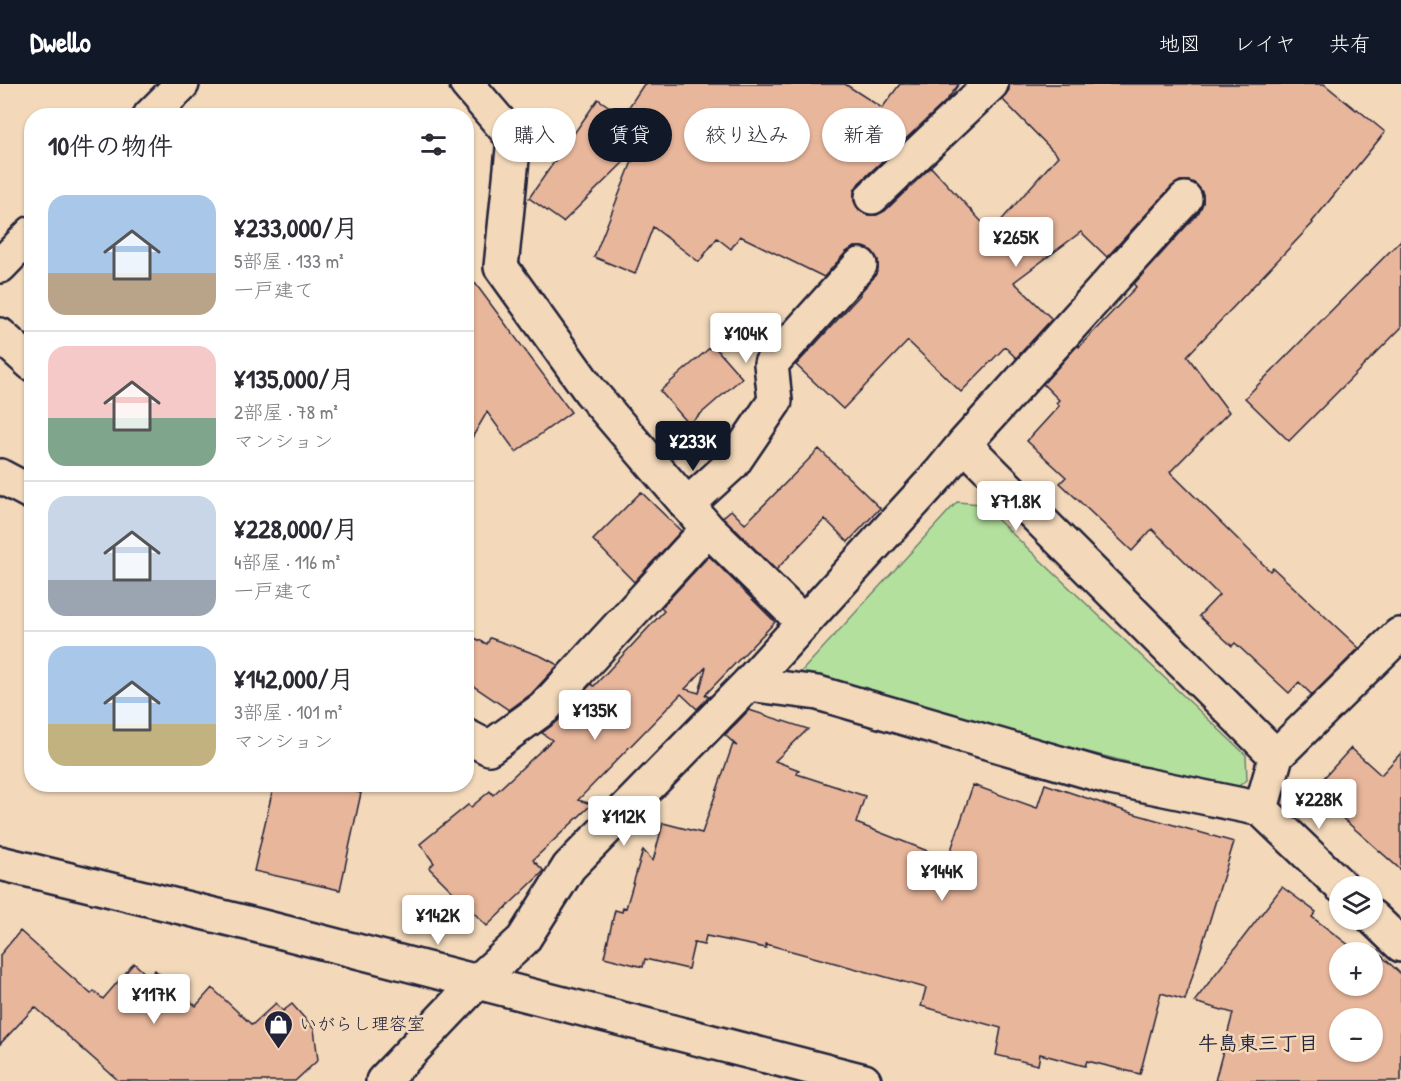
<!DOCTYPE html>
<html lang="ja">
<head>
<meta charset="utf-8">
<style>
  :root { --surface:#fff; --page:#f2f2f3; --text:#2b2b33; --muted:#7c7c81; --line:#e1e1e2; --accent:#111827 }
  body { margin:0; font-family:"Patrick Hand","Klee One",sans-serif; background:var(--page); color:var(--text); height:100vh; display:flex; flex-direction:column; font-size:22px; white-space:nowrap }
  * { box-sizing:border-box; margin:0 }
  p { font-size:20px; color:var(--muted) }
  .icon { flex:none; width:33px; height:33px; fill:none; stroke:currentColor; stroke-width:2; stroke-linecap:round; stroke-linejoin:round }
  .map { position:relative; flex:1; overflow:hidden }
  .side { position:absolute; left:24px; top:24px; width:450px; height:684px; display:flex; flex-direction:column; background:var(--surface); border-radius:24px; box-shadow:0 2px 4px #0004 }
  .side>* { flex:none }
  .guide { position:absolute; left:492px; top:24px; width:570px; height:54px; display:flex; gap:12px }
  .buttons { position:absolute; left:1329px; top:792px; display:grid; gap:12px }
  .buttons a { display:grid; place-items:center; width:54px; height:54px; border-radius:50%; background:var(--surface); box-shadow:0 2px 4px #0004; font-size:30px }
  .price { position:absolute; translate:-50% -51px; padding:0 14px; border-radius:6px; background:#fff; color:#222; font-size:20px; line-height:39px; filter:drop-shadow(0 2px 3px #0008) }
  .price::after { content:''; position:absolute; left:50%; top:36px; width:18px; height:14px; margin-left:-9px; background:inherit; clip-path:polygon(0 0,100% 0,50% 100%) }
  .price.on { background:var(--accent); color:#fff }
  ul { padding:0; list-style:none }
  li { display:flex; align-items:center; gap:18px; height:150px; padding:0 24px }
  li+li { border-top:2px solid var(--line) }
  li span { display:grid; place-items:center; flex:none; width:168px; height:120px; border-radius:18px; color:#555 }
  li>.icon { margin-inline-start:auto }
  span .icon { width:72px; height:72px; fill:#fffc; stroke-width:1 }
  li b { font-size:26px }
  h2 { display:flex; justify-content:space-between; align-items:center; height:72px; padding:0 24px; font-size:26px }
  .pill { padding:0 21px; border-radius:27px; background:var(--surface); box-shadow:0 2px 4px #0004; font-size:21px; line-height:54px }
  .pill.on { background:var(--accent); color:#fff }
  header { display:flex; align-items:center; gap:36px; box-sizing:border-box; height:84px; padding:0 30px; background:var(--accent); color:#fff }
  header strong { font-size:28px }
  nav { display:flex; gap:33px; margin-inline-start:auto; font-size:21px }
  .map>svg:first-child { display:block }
  .green { fill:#b4e09e; stroke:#6b816c; stroke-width:1.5 }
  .building { fill:#e8b69b; stroke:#22223b; stroke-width:1.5; fill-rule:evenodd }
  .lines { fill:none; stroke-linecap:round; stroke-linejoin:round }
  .street-casing { stroke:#22223b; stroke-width:38 }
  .secondary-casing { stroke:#22223b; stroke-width:38 }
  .street { stroke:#f3d9ba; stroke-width:33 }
  .secondary { stroke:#f3d9ba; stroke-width:33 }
  .labels { text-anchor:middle; stroke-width:5; stroke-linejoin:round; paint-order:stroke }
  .poi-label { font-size:18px; fill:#22223b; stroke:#f3d9ba; text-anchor:start }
  .neighbourhood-label { font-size:20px; font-weight:bold; fill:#22223b; stroke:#f3d9ba }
</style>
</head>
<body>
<header>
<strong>Dwello</strong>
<nav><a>地図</a><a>レイヤ</a><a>共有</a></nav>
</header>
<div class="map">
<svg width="1401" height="997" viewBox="0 0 1401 997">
  <rect width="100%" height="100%" fill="#f3d9ba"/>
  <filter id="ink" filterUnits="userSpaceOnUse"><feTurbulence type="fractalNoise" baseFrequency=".0167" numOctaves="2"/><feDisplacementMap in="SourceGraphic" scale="12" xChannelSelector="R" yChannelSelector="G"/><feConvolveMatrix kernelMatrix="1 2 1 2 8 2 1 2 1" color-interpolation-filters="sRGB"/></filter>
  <g filter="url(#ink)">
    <path class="green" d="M 957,418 L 981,420 L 1246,671 L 1247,696 L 1234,705 L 942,631 L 799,590 Z"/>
    <path class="building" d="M 644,0 L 845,0 L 882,24 L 900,0 L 959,0 L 946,17 L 859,99 L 854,107 L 854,117 L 859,126 L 867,131 L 877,131 L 885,127 L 931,83 L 991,148 L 1058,72 L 1002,15 L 1009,6 L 1009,0 L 1324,0 L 1356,26 L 1357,25 L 1385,48 L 1312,138 L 1313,139 L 1187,272 L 1229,328 L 1170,388 L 1270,487 L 1273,484 L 1359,564 L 1312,611 L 1299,598 L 1289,609 L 1235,559 L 1232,562 L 1199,532 L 1219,511 L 1152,445 L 1132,467 L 1060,399 L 1066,393 L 1027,357 L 1059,322 L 1056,319 L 1059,316 L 1043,300 L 1078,261 L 1079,263 L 1136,203 L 1134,200 L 1199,128 L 1203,119 L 1203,110 L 1197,101 L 1189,97 L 1180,97 L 1172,102 L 1107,173 L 1081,148 L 1014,198 L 1052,235 L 1016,274 L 1005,263 L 961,308 L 908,257 L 843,325 L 796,281 L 860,211 L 859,210 L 874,193 L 878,185 L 878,176 L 872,167 L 863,163 L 854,163 L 846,168 L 824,193 L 740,152 L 731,165 L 717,154 L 699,178 L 653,143 L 635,190 L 594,173 L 637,65 L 563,138 L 529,114 L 598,15 L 623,32 Z
      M 1401,156 L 1401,244 L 1289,357 L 1245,314 Z
      M 466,187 L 571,328 L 516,368 L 487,328 L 466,364 Z
      M 713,261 L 742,294 L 689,340 L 660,307 Z
      M 819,365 L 880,424 L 848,458 L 825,435 L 776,486 L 723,433 L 731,426 L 745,440 Z
      M 641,408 L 681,447 L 634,498 L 593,456 Z
      M 709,472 L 775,538 L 705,611 L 709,613 L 697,625 L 681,610 L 578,716 L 592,720 L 533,776 L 544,787 L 487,842 L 429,784 L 434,779 L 420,760 L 468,721 L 471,723 L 490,707 L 493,711 L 552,656 L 542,649 L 558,637 L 591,600 L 594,602 L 664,527 L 661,524 ZM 706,583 L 699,609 L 685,605 L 693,597 Z
      M 466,550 L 487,560 L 490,554 L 541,572 L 558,581 L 531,610 L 509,626 L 466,597 Z
      M 749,626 L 808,645 L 775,677 L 799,686 L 797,690 L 865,712 L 856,739 L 948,775 L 973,701 L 1037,724 L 1045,700 L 1128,728 L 1234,758 L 1185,916 L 1161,909 L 1140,990 L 1087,977 L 1085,982 L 1040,970 L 1038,981 L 996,971 L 1001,944 L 921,922 L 926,904 L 766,860 L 766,864 L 706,852 L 704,861 L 694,859 L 688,885 L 645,875 L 643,883 L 604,873 L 615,826 L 622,828 L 623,823 L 626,824 L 643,766 L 653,777 L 663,739 L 702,749 L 733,660 L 737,662 L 725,651 Z
      M 1351,664 L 1381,691 L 1401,669 L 1401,786 L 1312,707 Z
      M 274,700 L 326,700 L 361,709 L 340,806 L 254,787 Z
      M 1282,803 L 1316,828 L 1312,833 L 1358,868 L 1340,868 L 1340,902 L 1372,902 L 1372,868 L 1369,868 L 1373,864 L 1401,890 L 1401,997 L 1215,997 L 1233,929 L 1194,918 ZM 1340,934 L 1372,934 L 1372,968 L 1340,968 Z
      M 20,847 L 91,910 L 94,907 L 103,915 L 134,879 L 149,893 L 155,886 L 196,922 L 212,904 L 252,941 L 276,919 L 283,927 L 292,920 L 314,945 L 318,976 L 295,997 L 119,997 L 35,923 L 0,960 L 0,871 Z"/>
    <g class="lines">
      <defs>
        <path id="street" d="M 150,32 L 182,0
          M 872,113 L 991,0
          M 0,182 L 32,149
          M 0,251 L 32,280
          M 964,360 L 1185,115
          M 0,392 L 32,409
          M 687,421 L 733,379 L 775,317 L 771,280 L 860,181
          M 708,445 L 804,539
          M 748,600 L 818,609 L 1111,694 L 1261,725 L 1341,802
          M 466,652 L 489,664 L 544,624 L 708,445 L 590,307 L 501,183 L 514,55 L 467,0
          M 1276,672 L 1399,551 L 1401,552
          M 1372,833 L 1401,861
          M 383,997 L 477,898 L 523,856 L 569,783 L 748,600 L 941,388 L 964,360 L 1276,672 L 1261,725"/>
        <path id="secondary" d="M 0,779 L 255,841 L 864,997"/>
      </defs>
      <use href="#street" class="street-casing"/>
      <use href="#secondary" class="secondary-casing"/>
      <use href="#street" class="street"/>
      <use href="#secondary" class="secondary"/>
    </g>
  </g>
  <defs>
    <symbol id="shop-pin" viewBox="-11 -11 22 30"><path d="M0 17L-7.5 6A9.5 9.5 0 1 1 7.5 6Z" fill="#22223b" stroke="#f3d9ba"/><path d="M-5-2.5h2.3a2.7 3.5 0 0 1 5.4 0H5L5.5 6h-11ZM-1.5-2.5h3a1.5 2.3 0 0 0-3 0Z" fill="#fff"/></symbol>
  </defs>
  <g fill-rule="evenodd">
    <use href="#shop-pin" x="262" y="924" width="33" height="45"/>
  </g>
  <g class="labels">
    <g class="poi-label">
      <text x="299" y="946">いがらし理容室</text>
    </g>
    <g class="neighbourhood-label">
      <text x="1258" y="966">牛島東三丁目</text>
    </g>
  </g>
</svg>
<div class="buttons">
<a><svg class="icon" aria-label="layers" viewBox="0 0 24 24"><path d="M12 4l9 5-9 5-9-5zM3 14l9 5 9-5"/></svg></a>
<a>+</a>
<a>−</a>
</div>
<b class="price" style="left:1016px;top:184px">¥265K</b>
<b class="price" style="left:746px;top:280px">¥104K</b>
<b class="price on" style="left:693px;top:388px">¥233K</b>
<b class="price" style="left:1016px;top:448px">¥71.8K</b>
<b class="price" style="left:595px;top:657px">¥135K</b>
<b class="price" style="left:1319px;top:746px">¥228K</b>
<b class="price" style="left:624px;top:763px">¥112K</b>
<b class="price" style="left:942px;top:818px">¥144K</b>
<b class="price" style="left:438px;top:862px">¥142K</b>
<b class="price" style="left:154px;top:941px">¥117K</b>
<div class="guide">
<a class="pill">購入</a>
<a class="pill on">賃貸</a>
<a class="pill">絞り込み</a>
<a class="pill">新着</a>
</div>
<section class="side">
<h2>10件の物件<svg class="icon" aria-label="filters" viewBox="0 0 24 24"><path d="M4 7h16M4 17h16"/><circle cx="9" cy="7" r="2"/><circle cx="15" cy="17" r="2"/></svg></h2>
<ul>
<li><span style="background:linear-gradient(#a9c7e8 65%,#b9a48a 0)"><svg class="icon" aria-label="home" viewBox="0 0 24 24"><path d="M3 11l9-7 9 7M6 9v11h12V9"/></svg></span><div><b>¥233,000/月</b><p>5部屋 · 133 m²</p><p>一戸建て</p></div></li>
<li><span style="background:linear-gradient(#f6c9c9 60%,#7fa58c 0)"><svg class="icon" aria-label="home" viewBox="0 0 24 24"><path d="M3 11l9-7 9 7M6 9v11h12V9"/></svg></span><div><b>¥135,000/月</b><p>2部屋 · 78 m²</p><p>マンション</p></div></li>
<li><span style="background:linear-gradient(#c9d6e8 70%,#9aa5b1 0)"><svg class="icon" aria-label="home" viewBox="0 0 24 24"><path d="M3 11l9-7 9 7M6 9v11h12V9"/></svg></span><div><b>¥228,000/月</b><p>4部屋 · 116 m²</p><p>一戸建て</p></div></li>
<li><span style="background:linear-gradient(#a9c7e8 65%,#c2b280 0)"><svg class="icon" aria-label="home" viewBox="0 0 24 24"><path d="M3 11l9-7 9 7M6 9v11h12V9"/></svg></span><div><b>¥142,000/月</b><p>3部屋 · 101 m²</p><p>マンション</p></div></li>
</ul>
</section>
</div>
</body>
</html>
